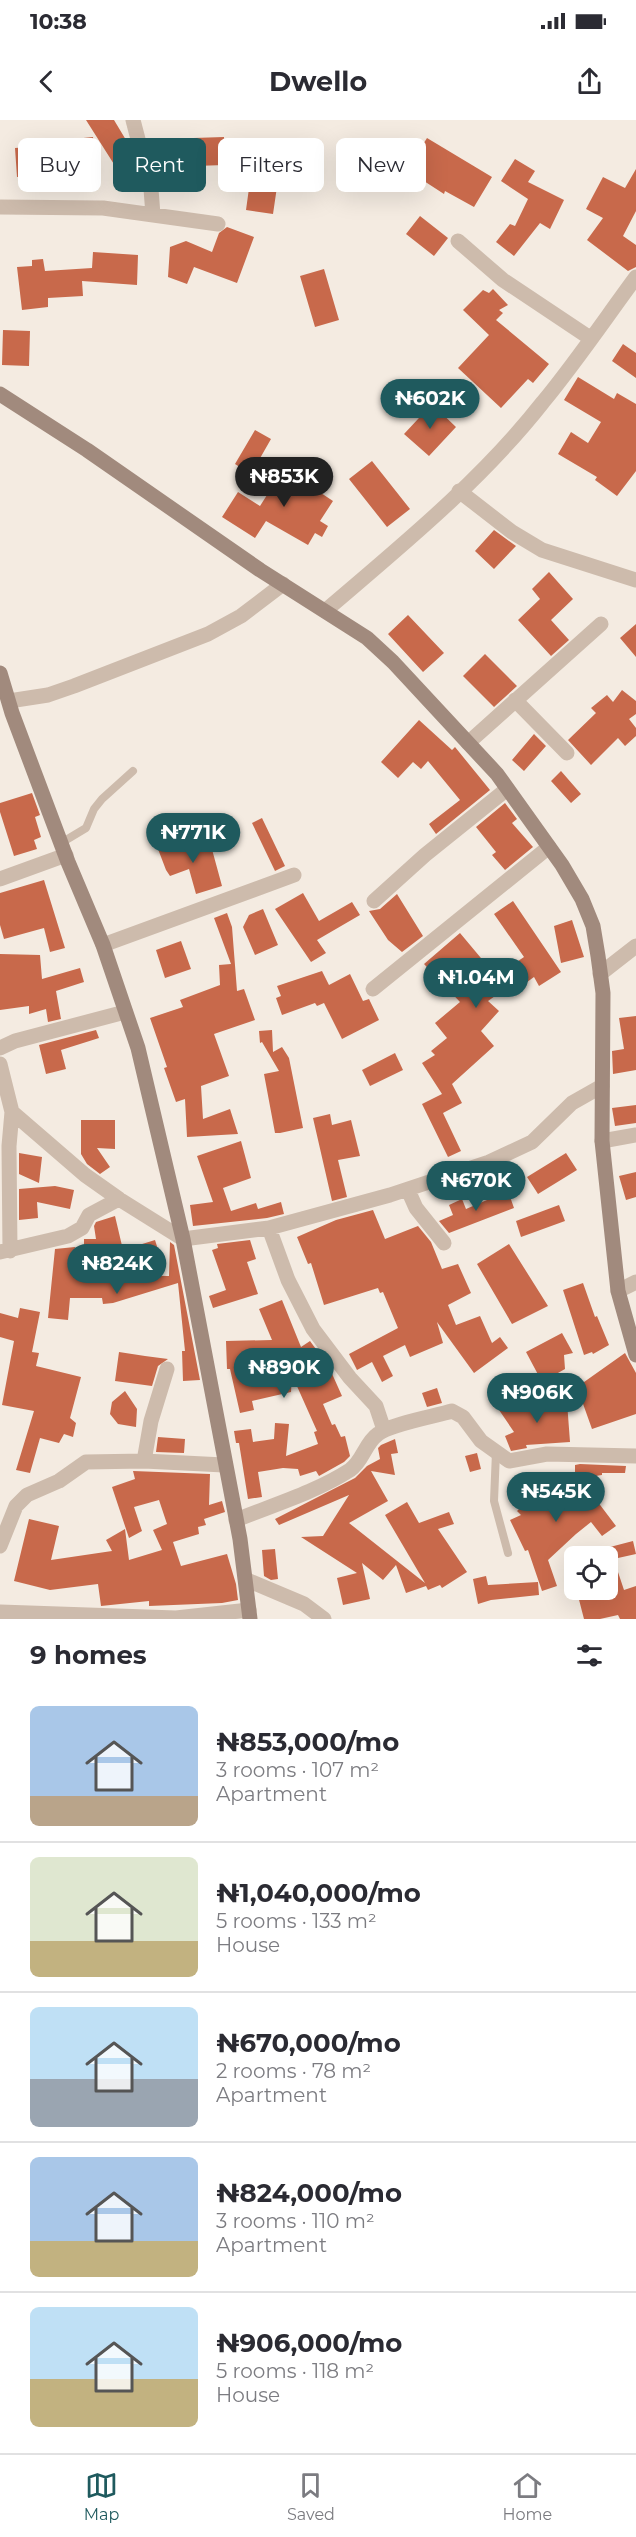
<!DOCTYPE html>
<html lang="en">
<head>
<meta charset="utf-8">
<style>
  :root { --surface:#fff; --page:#f2f2f3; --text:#2b2b33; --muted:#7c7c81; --line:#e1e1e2; --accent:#1f5a5e }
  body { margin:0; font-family:Montserrat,sans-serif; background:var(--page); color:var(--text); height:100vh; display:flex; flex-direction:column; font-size:22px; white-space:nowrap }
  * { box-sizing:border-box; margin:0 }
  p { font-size:20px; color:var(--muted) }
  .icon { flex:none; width:33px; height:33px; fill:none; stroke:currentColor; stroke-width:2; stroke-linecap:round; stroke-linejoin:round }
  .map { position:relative; height:1499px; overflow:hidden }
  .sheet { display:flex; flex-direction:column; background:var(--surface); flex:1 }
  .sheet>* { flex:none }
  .hud { position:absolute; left:18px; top:18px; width:600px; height:54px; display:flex; gap:12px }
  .tools { position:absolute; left:564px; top:1426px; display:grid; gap:12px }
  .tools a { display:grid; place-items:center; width:54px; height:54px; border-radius:9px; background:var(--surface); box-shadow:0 6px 24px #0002; font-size:30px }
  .price { position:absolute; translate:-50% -51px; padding:0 14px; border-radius:21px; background:var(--accent); color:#fff; font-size:20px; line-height:39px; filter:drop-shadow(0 2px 3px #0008) }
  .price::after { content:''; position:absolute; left:50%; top:36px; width:18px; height:14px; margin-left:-9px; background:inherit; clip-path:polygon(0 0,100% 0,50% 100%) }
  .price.active { background:#222; color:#fff }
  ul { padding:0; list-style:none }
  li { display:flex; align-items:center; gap:18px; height:150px; padding:0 30px }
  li+li { border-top:2px solid var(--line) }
  li span { display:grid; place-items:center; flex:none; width:168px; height:120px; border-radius:9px; color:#555 }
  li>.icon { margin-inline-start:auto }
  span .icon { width:72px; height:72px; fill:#fffc; stroke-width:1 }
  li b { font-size:26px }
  h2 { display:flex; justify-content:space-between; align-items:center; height:72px; padding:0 30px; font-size:26px }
  .tag { padding:0 21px; border-radius:9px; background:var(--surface); box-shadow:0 6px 24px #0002; font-size:21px; line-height:54px }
  .tag.active { background:var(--accent); color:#fff }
  .status { display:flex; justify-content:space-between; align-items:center; height:42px; padding:0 30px; background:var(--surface); direction:ltr }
  .status svg { height:16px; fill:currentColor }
  header { display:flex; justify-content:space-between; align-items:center; height:78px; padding:0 30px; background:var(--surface); font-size:27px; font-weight:700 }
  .tabs { display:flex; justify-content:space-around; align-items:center; height:84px; border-top:2px solid var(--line); background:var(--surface); font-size:16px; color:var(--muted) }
  .tabs a { display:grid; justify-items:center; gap:3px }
  .tabs .active { color:var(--accent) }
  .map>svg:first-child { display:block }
  .building { fill:#c8694b }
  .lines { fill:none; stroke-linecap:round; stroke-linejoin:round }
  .lane { stroke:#cdbbac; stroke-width:8 }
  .street { stroke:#cdbbac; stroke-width:15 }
  .secondary { stroke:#a18a7d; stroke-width:15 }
</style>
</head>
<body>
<div class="status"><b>10:38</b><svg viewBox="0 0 49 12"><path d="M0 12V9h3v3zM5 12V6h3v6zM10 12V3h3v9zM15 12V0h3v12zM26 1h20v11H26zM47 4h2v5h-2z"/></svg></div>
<header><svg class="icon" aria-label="back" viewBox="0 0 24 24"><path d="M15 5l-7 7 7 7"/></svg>Dwello<svg class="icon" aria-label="share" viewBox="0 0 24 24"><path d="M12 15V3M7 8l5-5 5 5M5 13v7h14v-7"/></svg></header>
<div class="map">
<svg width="636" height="1499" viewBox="0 0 636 1499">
  <rect width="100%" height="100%" fill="#f4ebe1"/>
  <path class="building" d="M 86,0 L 114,0 L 129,25 L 133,39 L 117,49 Z
    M 93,17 L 97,52 L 17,57 L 15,28 L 65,24 L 64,20 Z
    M 224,17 L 225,45 L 164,47 L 163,19 Z
    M 427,18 L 492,57 L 474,87 L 445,71 L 444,74 L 407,50 Z
    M 258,22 L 278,22 L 278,29 L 282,32 L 278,46 L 283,47 L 280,61 L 278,60 L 273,94 L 246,90 L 250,61 L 249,47 L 243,45 L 247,33 L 253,35 Z
    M 515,39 L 535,51 L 528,62 L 564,80 L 550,109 L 540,103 L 514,136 L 496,122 L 510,104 L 515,106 L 528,79 L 501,61 Z
    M 636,49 L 636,91 L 623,116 L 636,125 L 636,147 L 628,151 L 587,120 L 603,98 L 586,89 L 603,57 L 625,68 Z
    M 420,96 L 448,118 L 434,136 L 406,114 Z
    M 227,107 L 254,117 L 237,163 L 194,147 L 187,164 L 168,157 L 170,127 L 186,121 L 212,132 L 219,113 Z
    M 93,132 L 138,135 L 137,165 L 82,161 L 83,176 L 48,178 L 48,187 L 22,190 L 17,147 L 32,146 L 32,140 L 43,139 L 45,151 L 92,148 Z
    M 324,149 L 339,200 L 315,207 L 300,156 Z
    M 493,169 L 508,185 L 499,190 L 503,193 L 496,200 L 549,244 L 533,263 L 528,259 L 501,288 L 458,248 L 489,215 L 463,190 L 483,170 L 489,173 Z
    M 3,210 L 30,211 L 29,246 L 2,245 Z
    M 623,224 L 636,233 L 636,258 L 612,241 Z
    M 578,257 L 614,279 L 617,273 L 636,284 L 636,351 L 617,376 L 595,360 L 597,357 L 558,334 L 571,312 L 588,323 L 601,302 L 564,280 Z
    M 432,284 L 456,307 L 429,336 L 404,314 Z
    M 255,310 L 271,319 L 251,354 L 235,344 Z
    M 372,341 L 410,389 L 387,407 L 349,359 Z
    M 288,342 L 316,360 L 312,367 L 333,381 L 320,401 L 328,406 L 322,417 L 315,413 L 308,425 L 266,401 L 255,418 L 222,397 L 238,372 L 260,386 Z
    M 494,410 L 516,426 L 494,449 L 475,431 Z
    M 549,452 L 573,479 L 551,500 L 569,520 L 551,536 L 518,500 L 540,479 L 532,469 Z
    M 408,495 L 444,533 L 423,552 L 388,514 Z
    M 636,504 L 636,537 L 620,518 Z
    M 485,534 L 517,566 L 494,587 L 463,556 Z
    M 622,570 L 636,581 L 636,594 L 629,599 L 636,608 L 636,616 L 625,626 L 618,618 L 591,645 L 568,620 L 596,593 L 591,588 L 607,575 L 613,582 Z
    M 419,600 L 452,630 L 455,627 L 490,670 L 436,714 L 429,704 L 460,680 L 428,641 L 421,649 L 413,642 L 398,658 L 381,642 Z
    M 534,614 L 546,626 L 524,651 L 512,640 Z
    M 561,651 L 581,674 L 571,683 L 551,661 Z
    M 32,673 L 40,695 L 35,697 L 41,717 L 34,720 L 37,729 L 14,736 L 0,692 L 0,683 Z
    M 505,683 L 517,699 L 512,703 L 533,727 L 505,750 L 492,735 L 496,732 L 476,707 Z
    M 262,698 L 285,746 L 275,751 L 252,703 Z
    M 188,719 L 191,728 L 210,722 L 222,766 L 196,774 L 189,749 L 170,756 L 166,750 L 158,729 Z
    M 44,760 L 65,828 L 50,832 L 44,808 L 4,819 L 0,805 L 0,773 Z
    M 303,773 L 319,801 L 352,782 L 360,795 L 317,820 L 326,833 L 311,842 L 275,789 Z
    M 397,774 L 423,816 L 402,832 L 388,820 L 369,791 L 380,789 Z
    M 513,781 L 561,852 L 539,866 L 534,857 L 516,870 L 512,864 L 488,881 L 499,891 L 481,911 L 494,926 L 452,964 L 462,983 L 443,993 L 461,1031 L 448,1037 L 422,984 L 442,974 L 422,943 L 435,935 L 431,931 L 447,918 L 435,903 L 460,882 L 424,844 L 460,813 L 496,856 L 524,837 L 494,794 Z
    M 263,789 L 278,825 L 255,835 L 243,807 L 249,795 Z
    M 227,793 L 232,807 L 237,871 L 244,869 L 255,900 L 214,914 L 229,956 L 201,966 L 203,999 L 230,989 L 238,1014 L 187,1017 L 185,979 L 176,982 L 164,948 L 167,947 L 150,898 L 183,887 L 180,880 L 220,865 L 219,845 L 231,844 L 214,798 Z
    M 572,800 L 584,837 L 561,843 L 554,806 Z
    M 181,821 L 191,849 L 165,858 L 156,830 Z
    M 0,834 L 40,835 L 42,859 L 80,848 L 84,862 L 56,871 L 61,899 L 48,902 L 46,889 L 29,894 L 29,886 L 0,890 Z
    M 322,851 L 329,865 L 350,854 L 363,881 L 369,879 L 379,900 L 342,919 L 324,883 L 317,886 L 315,883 L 282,895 L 276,878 L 281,876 L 277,866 Z
    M 636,896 L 636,950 L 613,954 L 612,931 L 624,929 L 619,898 Z
    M 96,910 L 99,918 L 61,930 L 66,949 L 46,954 L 39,925 Z
    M 272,910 L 273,932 L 282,927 L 289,938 L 303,1008 L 280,1013 L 275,1013 L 264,954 L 279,951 L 262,922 L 260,923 L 259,911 Z
    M 395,933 L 403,950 L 370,966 L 362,950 Z
    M 636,985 L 636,1003 L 615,1006 L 612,988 Z
    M 330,994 L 332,1005 L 351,1000 L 360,1036 L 338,1040 L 347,1077 L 332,1081 L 313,998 Z
    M 81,1000 L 115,1000 L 115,1029 L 97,1028 L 110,1047 L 100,1054 L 87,1044 L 81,1034 Z
    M 241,1021 L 251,1058 L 223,1068 L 231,1091 L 256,1083 L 258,1089 L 281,1082 L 284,1094 L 267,1098 L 193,1106 L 190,1085 L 213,1082 L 197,1036 Z
    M 19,1033 L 42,1037 L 39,1063 L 19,1054 Z
    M 566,1033 L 577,1050 L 538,1074 L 527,1057 Z
    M 636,1052 L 636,1077 L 626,1080 L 619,1056 Z
    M 55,1066 L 74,1070 L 70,1089 L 37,1082 L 38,1098 L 19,1100 L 19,1069 Z
    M 508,1071 L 514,1088 L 449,1113 L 439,1101 L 453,1095 L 449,1085 L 462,1079 L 466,1089 Z
    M 559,1085 L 565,1101 L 521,1117 L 516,1101 Z
    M 373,1090 L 385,1119 L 418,1106 L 431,1122 L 442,1149 L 458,1144 L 471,1173 L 448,1185 L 456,1205 L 480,1196 L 492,1223 L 500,1217 L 508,1228 L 474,1253 L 437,1202 L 443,1223 L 410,1237 L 405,1225 L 383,1236 L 393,1256 L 382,1262 L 372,1242 L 357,1250 L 349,1234 L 398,1208 L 383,1172 L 380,1173 L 378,1168 L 324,1185 L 311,1143 L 308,1144 L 297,1117 L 336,1100 Z
    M 115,1096 L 123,1130 L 155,1120 L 160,1136 L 84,1132 L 84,1119 L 96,1119 L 94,1106 L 96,1102 Z
    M 250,1120 L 256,1139 L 247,1142 L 258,1174 L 213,1188 L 209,1176 L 226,1170 L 212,1130 L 218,1128 L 217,1124 Z
    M 170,1122 L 174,1125 L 200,1260 L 183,1261 L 182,1231 L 185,1231 L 178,1163 L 113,1183 L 103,1184 L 102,1178 L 70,1178 L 68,1200 L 48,1198 L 55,1129 L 75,1127 L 72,1155 L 169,1156 Z
    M 509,1124 L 548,1186 L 512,1204 L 477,1144 Z
    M 583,1163 L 595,1197 L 597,1196 L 609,1225 L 593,1234 L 592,1232 L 584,1235 L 563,1170 Z
    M 282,1180 L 301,1227 L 310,1221 L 329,1247 L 342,1276 L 323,1284 L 332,1305 L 335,1304 L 341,1317 L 345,1316 L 350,1336 L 344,1342 L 319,1356 L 316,1351 L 300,1356 L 298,1349 L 283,1348 L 258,1352 L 262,1377 L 248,1379 L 239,1323 L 236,1323 L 234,1311 L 251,1309 L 253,1322 L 274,1319 L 275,1303 L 289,1304 L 286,1336 L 318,1324 L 314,1312 L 317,1311 L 292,1255 L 291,1272 L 252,1281 L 254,1290 L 240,1293 L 230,1249 L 227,1249 L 226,1221 L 272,1220 L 259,1189 Z
    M 20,1188 L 40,1192 L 32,1232 L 39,1233 L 36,1246 L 81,1257 L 70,1298 L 76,1303 L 73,1317 L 64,1314 L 59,1323 L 40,1318 L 30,1353 L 16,1350 L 34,1291 L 2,1285 L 14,1221 L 0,1217 L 0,1193 L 18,1198 Z
    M 562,1213 L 573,1233 L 564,1235 L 565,1249 L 542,1262 L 526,1232 Z
    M 119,1232 L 145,1236 L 168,1239 L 158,1246 L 152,1266 L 115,1261 Z
    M 625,1233 L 636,1253 L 636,1294 L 592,1309 L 577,1267 Z
    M 437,1268 L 442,1283 L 427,1287 L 422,1273 Z
    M 125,1271 L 137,1289 L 136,1307 L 118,1304 L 110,1294 L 112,1282 Z
    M 567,1282 L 570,1322 L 526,1325 L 527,1328 L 511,1331 L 505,1316 L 514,1312 L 497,1287 Z
    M 158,1317 L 185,1319 L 184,1333 L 156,1332 Z
    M 395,1319 L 398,1333 L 391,1334 L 395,1355 L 371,1351 L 388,1381 L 349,1403 L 425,1463 L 385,1395 L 407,1382 L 419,1403 L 449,1392 L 454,1404 L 438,1409 L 467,1452 L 442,1468 L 440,1465 L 428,1470 L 426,1466 L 406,1473 L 396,1445 L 383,1460 L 362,1443 L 370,1479 L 343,1485 L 337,1458 L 357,1453 L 301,1417 L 323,1416 L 349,1375 L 279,1405 L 275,1399 L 355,1358 L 367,1346 L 380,1339 L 378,1328 L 381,1325 Z
    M 477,1333 L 481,1349 L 470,1352 L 465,1336 Z
    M 580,1344 L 626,1346 L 625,1353 L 602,1353 L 602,1355 L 582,1358 L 582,1352 L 575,1352 L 575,1345 Z
    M 133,1351 L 210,1354 L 209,1385 L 222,1381 L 225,1392 L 204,1399 L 206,1405 L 198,1407 L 199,1414 L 173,1422 L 181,1446 L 227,1434 L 236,1464 L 238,1480 L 222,1483 L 149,1486 L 149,1481 L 101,1486 L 98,1464 L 50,1470 L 14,1461 L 29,1399 L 59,1406 L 51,1440 L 112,1431 L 106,1420 L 125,1409 L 129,1440 L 162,1430 L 153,1410 L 167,1404 L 159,1380 L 134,1387 L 142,1411 L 129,1418 L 112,1367 L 135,1359 Z
    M 545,1352 L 569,1377 L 585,1365 L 616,1406 L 602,1416 L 591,1402 L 576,1414 L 548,1440 L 557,1466 L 542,1471 L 528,1430 L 525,1431 L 510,1400 L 521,1395 L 517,1391 L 539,1370 L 533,1363 Z
    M 633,1421 L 636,1434 L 618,1438 L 610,1427 Z
    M 610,1428 L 624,1470 L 636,1466 L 636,1499 L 620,1499 L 618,1495 L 600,1499 L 584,1499 L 577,1472 L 608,1470 L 608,1429 Z
    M 275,1429 L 278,1459 L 271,1460 L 264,1456 L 262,1430 Z
    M 486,1456 L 488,1465 L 538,1462 L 539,1475 L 491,1480 L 478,1484 L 473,1459 Z"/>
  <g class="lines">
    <path class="lane" d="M 61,723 L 86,708 L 94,689 L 102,679 L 133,651
      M 496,1332 L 494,1381 L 508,1433"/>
    <path class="street" d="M 133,0 L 151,69 L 153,95
      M 0,87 L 103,88 L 218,104
      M 458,121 L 503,160 L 590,218
      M 459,371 L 512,412 L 542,430 L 636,460
      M 325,491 C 401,426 481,361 543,282 C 576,242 605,199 636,157
      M 515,580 L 567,633
      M 9,581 L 48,575 L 74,566 L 208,514 L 241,496 L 283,464
      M 468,623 L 601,504
      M 0,759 L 66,735
      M 374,781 L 425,735 L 507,669
      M 103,825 L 294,755
      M 600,854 L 636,826
      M 373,869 L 549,727
      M 0,928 L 15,921 L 125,892
      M 0,944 L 12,992 L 9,1026 L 10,1131
      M 12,992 L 85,1055 L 119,1079
      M 602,1021 L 636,1015
      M 408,1070 L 416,1088 L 444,1123
      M 269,1108 L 288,1160 L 313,1209 L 350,1258 L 376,1286 L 384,1310
      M 0,1132 L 68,1116 L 82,1108 L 89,1095 L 119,1079 L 183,1119 L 269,1108 L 390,1075 L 489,1042 L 532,1022 L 572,983 L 602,966
      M 618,1171 L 636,1162
      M 167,1249 L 151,1301 L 144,1341 L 224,1345
      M 236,1400 C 273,1385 316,1372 350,1350 C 363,1341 365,1323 378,1314 C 390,1304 436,1296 452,1291 L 463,1297 L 481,1321 L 509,1341 L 547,1334 L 636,1336
      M 0,1426 L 16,1386 L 27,1375 L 59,1361 L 86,1342 L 144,1341
      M 247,1460 L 304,1484 L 324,1499
      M 0,1492 L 176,1498 L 249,1490"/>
    <path class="secondary" d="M 0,274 L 87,330 L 260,450 L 367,518 L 393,542 L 497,654 L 562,745 L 582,779 L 593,806 L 598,836 L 603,873 L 602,1021 L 618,1171 L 636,1235
      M 0,553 L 12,593 L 68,742 L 103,825 L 138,928 L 183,1119 L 240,1419 L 250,1499"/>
  </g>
</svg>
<div class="tools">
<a><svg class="icon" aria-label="locate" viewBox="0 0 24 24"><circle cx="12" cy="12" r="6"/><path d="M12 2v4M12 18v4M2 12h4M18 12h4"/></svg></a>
</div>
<b class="price" style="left:430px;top:310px">₦602K</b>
<b class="price active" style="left:284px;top:388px">₦853K</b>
<b class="price" style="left:193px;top:744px">₦771K</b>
<b class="price" style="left:476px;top:889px">₦1.04M</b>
<b class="price" style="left:476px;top:1092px">₦670K</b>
<b class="price" style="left:117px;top:1175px">₦824K</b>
<b class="price" style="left:284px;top:1279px">₦890K</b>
<b class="price" style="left:537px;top:1304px">₦906K</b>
<b class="price" style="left:556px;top:1403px">₦545K</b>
<div class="hud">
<a class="tag">Buy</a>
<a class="tag active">Rent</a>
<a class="tag">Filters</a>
<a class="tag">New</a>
</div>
</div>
<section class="sheet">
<h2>9 homes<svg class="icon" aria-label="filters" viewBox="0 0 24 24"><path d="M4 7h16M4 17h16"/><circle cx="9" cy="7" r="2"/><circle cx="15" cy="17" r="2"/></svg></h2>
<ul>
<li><span style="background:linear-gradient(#a9c7e8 75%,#b9a48a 0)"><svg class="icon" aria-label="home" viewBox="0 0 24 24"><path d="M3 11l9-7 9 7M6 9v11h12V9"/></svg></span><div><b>₦853,000/mo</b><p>3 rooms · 107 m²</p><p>Apartment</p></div></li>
<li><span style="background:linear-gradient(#dfe7d0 70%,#c2b280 0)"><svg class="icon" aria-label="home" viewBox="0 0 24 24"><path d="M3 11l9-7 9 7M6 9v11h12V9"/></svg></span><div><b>₦1,040,000/mo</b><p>5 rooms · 133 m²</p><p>House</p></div></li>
<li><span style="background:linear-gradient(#bfe0f5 60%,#9aa5b1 0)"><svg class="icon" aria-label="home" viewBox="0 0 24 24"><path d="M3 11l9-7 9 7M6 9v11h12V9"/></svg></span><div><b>₦670,000/mo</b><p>2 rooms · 78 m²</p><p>Apartment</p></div></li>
<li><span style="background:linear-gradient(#a9c7e8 70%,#c2b280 0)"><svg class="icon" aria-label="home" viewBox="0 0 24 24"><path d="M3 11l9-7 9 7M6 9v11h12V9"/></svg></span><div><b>₦824,000/mo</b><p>3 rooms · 110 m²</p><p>Apartment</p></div></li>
<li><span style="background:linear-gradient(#bfe0f5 60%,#c2b280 0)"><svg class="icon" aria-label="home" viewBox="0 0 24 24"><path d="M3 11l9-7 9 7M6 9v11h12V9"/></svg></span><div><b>₦906,000/mo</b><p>5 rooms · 118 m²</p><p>House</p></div></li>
</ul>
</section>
<nav class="tabs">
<a class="active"><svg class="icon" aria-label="map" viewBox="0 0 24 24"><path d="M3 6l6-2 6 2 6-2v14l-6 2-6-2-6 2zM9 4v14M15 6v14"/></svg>Map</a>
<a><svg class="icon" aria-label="saved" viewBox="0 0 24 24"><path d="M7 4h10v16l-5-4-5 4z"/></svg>Saved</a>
<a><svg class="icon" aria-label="home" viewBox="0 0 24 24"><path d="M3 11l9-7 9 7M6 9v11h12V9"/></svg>Home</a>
</nav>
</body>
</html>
